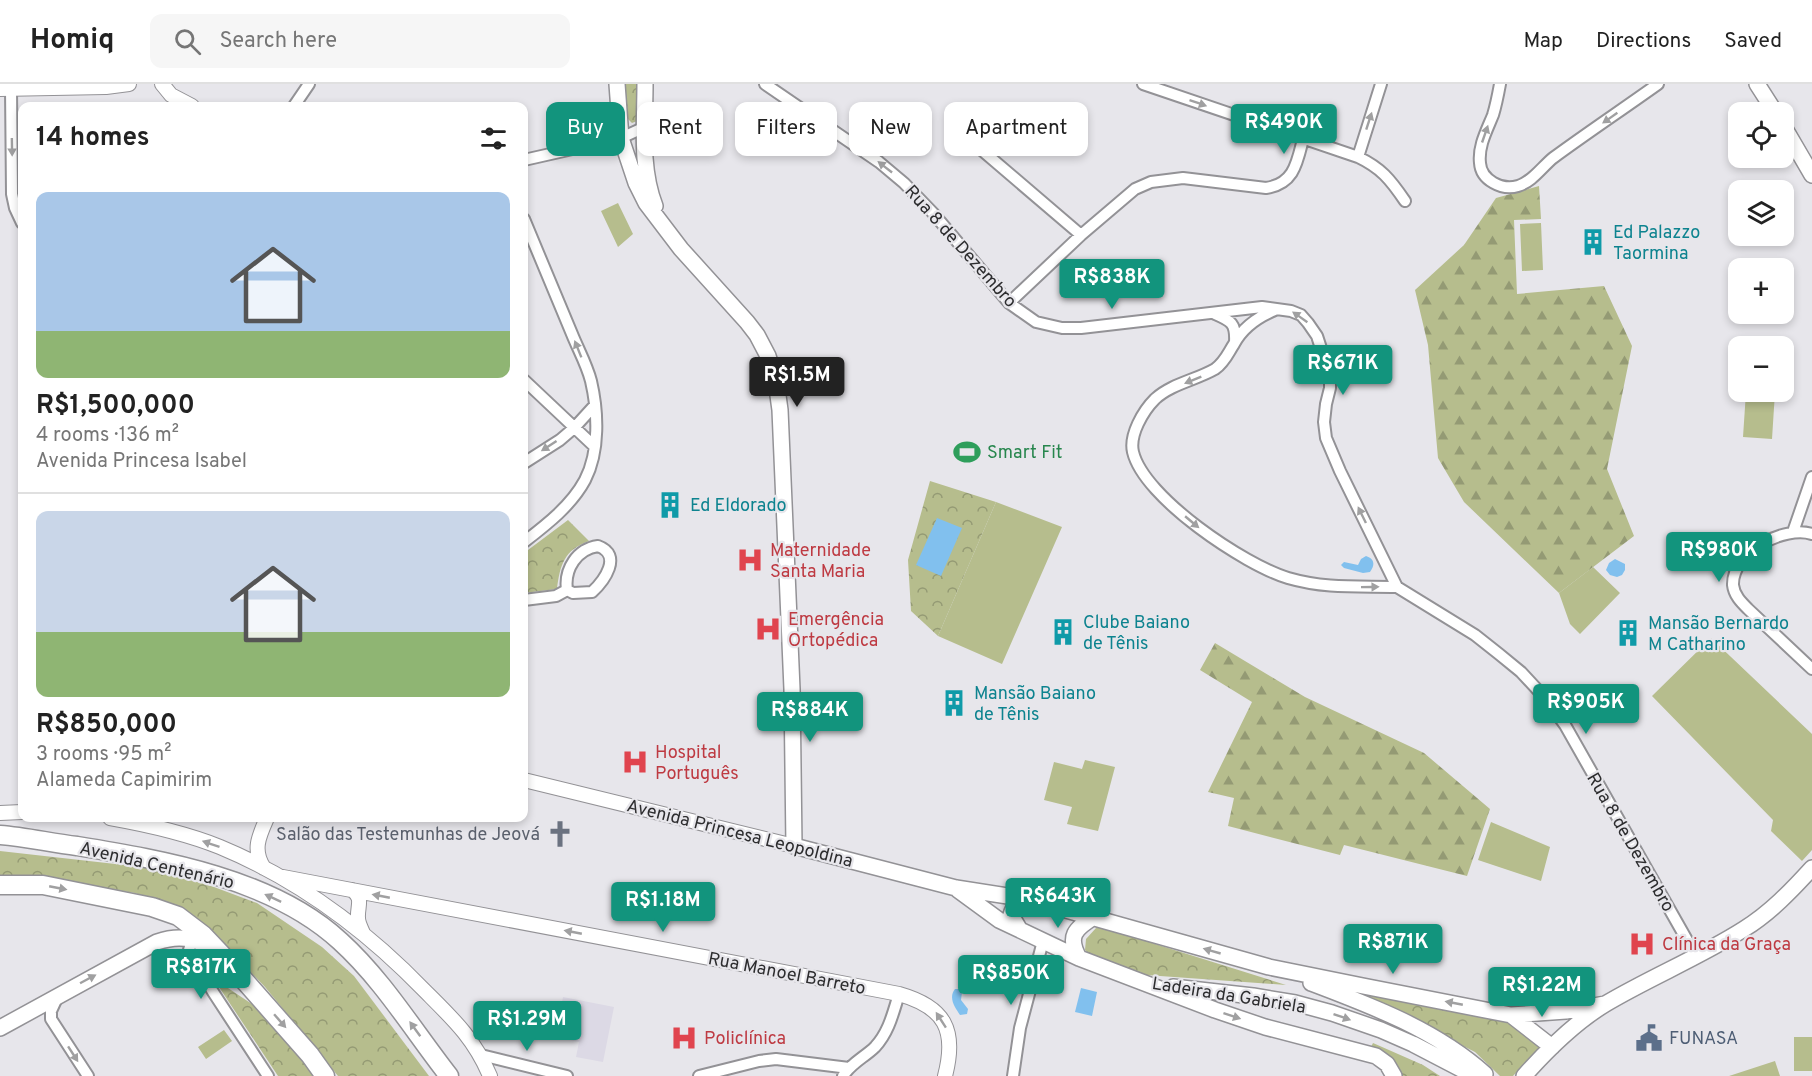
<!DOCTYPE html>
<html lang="en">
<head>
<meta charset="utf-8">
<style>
  :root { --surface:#fff; --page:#f6f6f6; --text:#222; --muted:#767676; --line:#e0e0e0; --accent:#12947d }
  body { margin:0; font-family:Overpass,sans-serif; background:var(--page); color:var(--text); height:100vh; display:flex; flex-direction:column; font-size:22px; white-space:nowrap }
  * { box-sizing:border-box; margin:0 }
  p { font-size:20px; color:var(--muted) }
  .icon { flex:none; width:33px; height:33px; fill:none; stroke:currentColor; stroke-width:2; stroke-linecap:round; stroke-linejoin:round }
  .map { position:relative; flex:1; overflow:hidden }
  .drawer { position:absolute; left:18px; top:18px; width:510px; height:720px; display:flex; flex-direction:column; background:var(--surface); border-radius:12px; box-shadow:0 3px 9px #0003 }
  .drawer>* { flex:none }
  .top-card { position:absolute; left:546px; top:18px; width:570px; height:54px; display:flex; gap:12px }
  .tools { position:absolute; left:1728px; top:18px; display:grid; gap:12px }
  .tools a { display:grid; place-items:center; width:66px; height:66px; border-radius:12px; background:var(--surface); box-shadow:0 3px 9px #0003; font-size:30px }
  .price { position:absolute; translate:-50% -51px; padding:0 14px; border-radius:6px; background:var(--accent); color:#fff; font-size:20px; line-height:39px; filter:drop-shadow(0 2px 3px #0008) }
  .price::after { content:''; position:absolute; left:50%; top:36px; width:18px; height:14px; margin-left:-9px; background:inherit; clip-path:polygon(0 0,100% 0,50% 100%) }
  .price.on { background:#222; color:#fff }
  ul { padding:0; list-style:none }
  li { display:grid; align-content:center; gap:12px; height:318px; padding:0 18px }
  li+li { border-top:2px solid var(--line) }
  li span { display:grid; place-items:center; height:186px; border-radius:12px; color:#555 }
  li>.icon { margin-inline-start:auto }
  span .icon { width:108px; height:108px; fill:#fffc; stroke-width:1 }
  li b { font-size:26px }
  h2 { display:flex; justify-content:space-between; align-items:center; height:72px; padding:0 18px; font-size:26px }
  .pill { padding:0 21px; border-radius:12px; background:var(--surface); box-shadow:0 3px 9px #0003; font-size:21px; line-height:54px }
  .pill.on { background:var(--accent); color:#fff }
  header { display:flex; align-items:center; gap:36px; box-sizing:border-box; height:84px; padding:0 30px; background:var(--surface); border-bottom:2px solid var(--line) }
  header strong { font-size:28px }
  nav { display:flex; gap:33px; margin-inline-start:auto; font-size:21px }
  .search { width:420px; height:54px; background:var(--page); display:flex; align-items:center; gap:15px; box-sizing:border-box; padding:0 21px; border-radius:12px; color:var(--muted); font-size:22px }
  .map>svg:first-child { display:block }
  .built { fill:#dcd9e5 }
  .forest { fill:url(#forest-firs) }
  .park { fill:url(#park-crowns) }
  .garden { fill:#b6bd8d }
  .water { fill:#81c0ee }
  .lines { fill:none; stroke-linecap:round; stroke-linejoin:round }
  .minor-casing { stroke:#939296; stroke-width:14 }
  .tertiary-casing { stroke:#939296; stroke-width:16 }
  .secondary-casing { stroke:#939296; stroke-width:18 }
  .primary-casing { stroke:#939296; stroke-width:21 }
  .minor { stroke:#fff; stroke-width:10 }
  .tertiary { stroke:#fff; stroke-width:14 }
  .secondary { stroke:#fff; stroke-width:15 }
  .primary { stroke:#fff; stroke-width:18 }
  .oneway { fill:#a0a0a1 }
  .labels { text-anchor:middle; stroke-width:4.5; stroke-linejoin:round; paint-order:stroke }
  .culture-label { font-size:18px; fill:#0d838f; stroke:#e7e6eb; text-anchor:start }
  .street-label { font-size:18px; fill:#2d2d2f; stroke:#e7e6eb }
  .leisure-label { font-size:18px; fill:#27864d; stroke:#e7e6eb; text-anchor:start }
  .health-label { font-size:18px; fill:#be3a42; stroke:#e7e6eb; text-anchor:start }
  .worship-label { font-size:18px; fill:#5b616d; stroke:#e7e6eb; text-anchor:end }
  .service-label { font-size:18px; fill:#4e5e75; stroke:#e7e6eb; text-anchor:start }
</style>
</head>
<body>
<header>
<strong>Homiq</strong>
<div class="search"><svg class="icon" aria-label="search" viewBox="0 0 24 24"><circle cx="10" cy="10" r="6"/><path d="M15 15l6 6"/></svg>Search here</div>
<nav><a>Map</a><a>Directions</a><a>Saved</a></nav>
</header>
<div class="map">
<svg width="1812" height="992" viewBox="0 0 1812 992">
  <defs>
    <pattern id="forest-firs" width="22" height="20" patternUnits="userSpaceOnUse" patternTransform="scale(1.5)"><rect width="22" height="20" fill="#b6bd8d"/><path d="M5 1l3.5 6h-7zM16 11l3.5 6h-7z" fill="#949a74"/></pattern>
    <pattern id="park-crowns" width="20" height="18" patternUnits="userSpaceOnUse" patternTransform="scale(1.5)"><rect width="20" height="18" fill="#b6bd8d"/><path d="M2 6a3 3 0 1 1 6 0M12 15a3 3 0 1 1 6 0" fill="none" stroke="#949a74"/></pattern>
  </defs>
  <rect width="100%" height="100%" fill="#e7e6eb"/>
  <path class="built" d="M 563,913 L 614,923 L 603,978 L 576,973 L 579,958 L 555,953 Z"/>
  <path class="forest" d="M 1539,102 L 1541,135 L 1514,136 L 1517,210 L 1604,202 L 1632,262 L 1607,385 L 1634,452 L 1559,509 L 1464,418 L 1438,374 L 1428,261 L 1415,206 L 1464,161 L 1496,114 Z
    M 1215,559 L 1305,613 L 1424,669 L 1490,725 L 1467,792 L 1344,761 L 1340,771 L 1228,742 L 1234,714 L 1208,708 L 1252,618 L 1200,586 Z"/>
  <path class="park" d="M 623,0 L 639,0 L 637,37 L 632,39 L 628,35 Z
    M 930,397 L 996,418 L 938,552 L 911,527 L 908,476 Z
    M 568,436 L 589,457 C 564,466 560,481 557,505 L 524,509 L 524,469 Z
    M 0,767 L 151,784 L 214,803 L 257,819 L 322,863 L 354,892 L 429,992 L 338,992 L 265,903 L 217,853 L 183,826 L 135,809 L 18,791 L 0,791 Z
    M 1096,844 L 1104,844 L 1286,901 L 1146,891 L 1093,874 L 1085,866 L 1086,855 Z
    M 213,894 L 270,932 L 316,992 L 278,992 Z
    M 1353,906 L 1507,936 L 1541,962 L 1513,992 L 1500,992 L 1475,968 Z
    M 1373,959 L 1423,981 L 1440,992 L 1399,992 L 1369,967 Z"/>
  <path class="garden" d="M 618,119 L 633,150 L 618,163 L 601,127 Z
    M 1541,139 L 1543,186 L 1522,187 L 1520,140 Z
    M 1746,308 L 1775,308 L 1772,355 L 1743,353 Z
    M 996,418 L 1062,443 L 1002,580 L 938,552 Z
    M 1593,483 L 1620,509 L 1580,550 L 1570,540 L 1559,509 Z
    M 1711,554 L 1812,650 L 1812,766 L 1802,777 L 1771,747 L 1773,736 L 1652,612 Z
    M 1085,676 L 1115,683 L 1098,747 L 1067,740 L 1072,723 L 1044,716 L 1054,678 L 1082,685 Z
    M 1491,738 L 1550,763 L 1541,797 L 1478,776 Z
    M 224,946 L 232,957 L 206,975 L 198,963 Z
    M 1794,953 L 1812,953 L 1812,987 L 1794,987 Z
    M 1775,977 L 1780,992 L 1729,992 Z"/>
  <path class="water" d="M 937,434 L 962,444 L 941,492 L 916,481 Z
    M 1366,472 C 1375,475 1375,481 1370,488 L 1363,489 L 1344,484 L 1341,481 L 1344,478 L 1358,481 L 1361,475 Z
    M 1615,475 L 1625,480 L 1625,486 L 1622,491 L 1617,493 L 1610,491 L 1606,486 L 1609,479 Z
    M 1081,904 L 1097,908 L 1092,932 L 1075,928 Z
    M 955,905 L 960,905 L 962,908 L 961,916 L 968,925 L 967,930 L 960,931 C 955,923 948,914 955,905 Z"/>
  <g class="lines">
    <defs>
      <path id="minor" d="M 765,0 L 879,78 L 904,99 L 933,129 L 1009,219 L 1036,238 L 1062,244 L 1081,244 L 1262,223 L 1291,227 L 1301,231 L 1308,239 L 1317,252 L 1330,292 L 1330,304 L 1326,320 L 1324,338 L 1326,354 L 1340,387 L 1397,503 L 1475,551 L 1499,570 L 1521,588 L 1546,615 L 1565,641 L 1696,872
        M 1143,0 L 1358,73 C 1381,84 1390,95 1405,117
        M 1500,0 C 1498,11 1496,21 1493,31 C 1487,46 1478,62 1480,79 C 1481,96 1502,107 1518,102 C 1532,98 1542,83 1553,74 C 1587,49 1623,25 1658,0
        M 11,5 L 12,110 L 15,124 L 22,139
        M 294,22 L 309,0
        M 964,51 L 1081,151
        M 1358,73 L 1381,0
        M 524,76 L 621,54 L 645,43
        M 524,135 C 540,173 556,211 572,250 C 578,265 587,281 591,297 C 598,327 600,367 585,396 C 571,422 546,441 524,458
        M 1009,219 L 1081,151 L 1135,105 L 1151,98 L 1183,94 L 1266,104 C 1294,100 1297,79 1303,55
        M 1275,226 C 1258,233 1243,243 1234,260 C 1228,269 1225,278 1215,285 C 1196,296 1171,300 1155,315 C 1143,327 1129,351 1133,368 C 1144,414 1245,481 1288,494 C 1326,505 1358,502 1397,503
        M 1215,230 C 1231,237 1236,239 1235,258
        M 524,296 L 594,362
        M 524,379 L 560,356 L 574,344 L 595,321
        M 1793,448 L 1812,393
        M 1812,450 C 1785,441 1732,468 1733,501 C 1734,511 1741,518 1748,525 L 1812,585
        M 598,462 C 623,471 604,497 592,508 L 573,509 L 567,506 C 564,485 577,465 598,462 Z
        M 524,516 L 556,512 L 567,506
        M 201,859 L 191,859 L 189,866 L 190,869 L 213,908 L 268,992
        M 57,914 L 51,927 L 51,935 L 88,992
        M 481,971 L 567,992
        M 699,992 L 759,977 L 776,975 L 849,984
        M 843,992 C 851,979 865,973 875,963 C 889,948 893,929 899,910
        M 1013,992 L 1020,944 L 1043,857"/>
      <path id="tertiary" d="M 162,0 L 171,11 L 192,22
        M 0,5 L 106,3 L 129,0
        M 524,696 L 794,762
        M 0,729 L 22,728
        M 110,734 C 144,740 188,750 220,763 C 297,795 366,846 424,906 C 453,935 474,954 490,992
        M 264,784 C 252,766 259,752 267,734
        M 283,793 L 899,910 C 945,923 957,946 945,992
        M 352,806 C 364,814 357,823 358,834 C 358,839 361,844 363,849"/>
      <path id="secondary" d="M 617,0 L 621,54 L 636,99 L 646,119 L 681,165 L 747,238 L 757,251 L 768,272 L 776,297 L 780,326 L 792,605 L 794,762 L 956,804 L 1027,815 L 1269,883 L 1363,902 L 1511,931 L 1566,927 L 1605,920
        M 645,0 C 645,40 640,84 655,122
        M 1757,0 L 1775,28
        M 1784,43 L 1812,91
        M 958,806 L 999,836 L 1079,874 L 1215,926 L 1265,943 L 1376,972 L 1387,980 L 1394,992
        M 1020,846 L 1011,831 C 1013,822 1019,819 1027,815
        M 1079,874 C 1067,852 1075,845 1094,833
        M 1311,899 C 1372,922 1436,946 1485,990
        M 1173,903 L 1253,912 L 1295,919 L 1332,929 L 1381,946 L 1413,960 L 1461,985 L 1484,992
        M 1511,931 L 1552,963
        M 0,944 L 157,858 C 178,851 193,853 212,865
        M 1524,992 C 1548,965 1575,938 1607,919 C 1651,893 1700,873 1744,845 C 1770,829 1792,806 1812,784"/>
      <path id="primary" d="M 0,751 C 26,753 51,759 77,762 C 164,776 273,795 340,857 C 383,896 413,946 449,992
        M 0,801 L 43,801 L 152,823 L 178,832 L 203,851 L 221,870 L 310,971 L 325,992"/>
    </defs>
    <use href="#minor" class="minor-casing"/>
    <use href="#tertiary" class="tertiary-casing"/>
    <use href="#secondary" class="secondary-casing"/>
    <use href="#primary" class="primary-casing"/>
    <use href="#minor" class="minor"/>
    <use href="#tertiary" class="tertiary"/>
    <use href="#secondary" class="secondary"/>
    <use href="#primary" class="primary"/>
  </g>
  <defs><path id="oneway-solid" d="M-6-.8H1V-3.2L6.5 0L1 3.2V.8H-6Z" transform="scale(1.5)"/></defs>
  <g class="oneway">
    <use href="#oneway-solid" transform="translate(1198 19) rotate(19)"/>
    <use href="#oneway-solid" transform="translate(1610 34) rotate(145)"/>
    <use href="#oneway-solid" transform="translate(1369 37) rotate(-72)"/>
    <use href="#oneway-solid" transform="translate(1485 50) rotate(-71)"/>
    <use href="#oneway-solid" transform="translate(12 63) rotate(89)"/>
    <use href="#oneway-solid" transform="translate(885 83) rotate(-142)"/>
    <use href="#oneway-solid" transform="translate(1300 233) rotate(-145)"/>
    <use href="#oneway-solid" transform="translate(578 265) rotate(-112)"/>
    <use href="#oneway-solid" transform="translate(1193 296) rotate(158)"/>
    <use href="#oneway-solid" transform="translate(549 362) rotate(147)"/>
    <use href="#oneway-solid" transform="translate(1362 431) rotate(-116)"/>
    <use href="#oneway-solid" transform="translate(1192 438) rotate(40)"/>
    <use href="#oneway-solid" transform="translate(1370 503) rotate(-1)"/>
    <use href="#oneway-solid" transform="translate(211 760) rotate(-161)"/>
    <use href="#oneway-solid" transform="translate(58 804) rotate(11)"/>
    <use href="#oneway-solid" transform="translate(381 812) rotate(-169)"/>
    <use href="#oneway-solid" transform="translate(273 814) rotate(-155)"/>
    <use href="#oneway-solid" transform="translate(573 848) rotate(-169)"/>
    <use href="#oneway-solid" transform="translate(1212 867) rotate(-164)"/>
    <use href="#oneway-solid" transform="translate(88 895) rotate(-28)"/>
    <use href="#oneway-solid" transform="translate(1454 919) rotate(-169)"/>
    <use href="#oneway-solid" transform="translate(1232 932) rotate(18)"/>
    <use href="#oneway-solid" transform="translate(1342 933) rotate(19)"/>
    <use href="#oneway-solid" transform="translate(941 936) rotate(-123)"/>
    <use href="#oneway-solid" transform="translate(280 937) rotate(49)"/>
    <use href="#oneway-solid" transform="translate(415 945) rotate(-126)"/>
    <use href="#oneway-solid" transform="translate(73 970) rotate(57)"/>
  </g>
  <defs>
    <symbol id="building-bare" viewBox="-9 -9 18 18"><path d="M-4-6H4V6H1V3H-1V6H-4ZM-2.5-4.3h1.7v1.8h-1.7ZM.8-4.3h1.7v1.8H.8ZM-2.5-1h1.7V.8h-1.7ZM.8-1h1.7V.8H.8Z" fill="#0f9aa8" stroke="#e7e6eb" stroke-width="2.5" paint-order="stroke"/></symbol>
    <symbol id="stadium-bare" viewBox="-9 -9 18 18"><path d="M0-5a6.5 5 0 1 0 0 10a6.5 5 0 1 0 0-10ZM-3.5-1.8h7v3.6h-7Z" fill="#2e9e5b" stroke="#e7e6eb" stroke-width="2.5" paint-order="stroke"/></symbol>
    <symbol id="hospital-bare" viewBox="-9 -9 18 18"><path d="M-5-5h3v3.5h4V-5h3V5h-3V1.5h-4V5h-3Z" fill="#e0444e" stroke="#e7e6eb" stroke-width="2.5" paint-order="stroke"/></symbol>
    <symbol id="church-bare" viewBox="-9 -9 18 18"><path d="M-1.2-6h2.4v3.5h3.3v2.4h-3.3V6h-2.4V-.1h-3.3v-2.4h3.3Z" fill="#6b7280" stroke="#e7e6eb" stroke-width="2.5" paint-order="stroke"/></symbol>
    <symbol id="civic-bare" viewBox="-9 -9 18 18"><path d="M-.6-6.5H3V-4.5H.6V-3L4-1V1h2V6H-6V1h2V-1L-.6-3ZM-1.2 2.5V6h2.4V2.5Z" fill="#5c6f8a" stroke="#e7e6eb" stroke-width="2.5" paint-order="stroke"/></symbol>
  </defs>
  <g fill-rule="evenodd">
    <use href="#building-bare" x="1574" y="139" width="38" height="38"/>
    <use href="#stadium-bare" x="948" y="349" width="38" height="38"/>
    <use href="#building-bare" x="651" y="402" width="38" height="38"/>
    <use href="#hospital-bare" x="731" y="457" width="38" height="38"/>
    <use href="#hospital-bare" x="749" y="526" width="38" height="38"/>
    <use href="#building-bare" x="1044" y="529" width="38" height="38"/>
    <use href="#building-bare" x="1609" y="530" width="38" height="38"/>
    <use href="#building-bare" x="935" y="600" width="38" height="38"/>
    <use href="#hospital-bare" x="616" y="659" width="38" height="38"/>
    <use href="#church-bare" x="541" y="731" width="38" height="38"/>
    <use href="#hospital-bare" x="1623" y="841" width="38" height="38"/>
    <use href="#hospital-bare" x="665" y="935" width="38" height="38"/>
    <use href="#civic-bare" x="1630" y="935" width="38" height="38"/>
  </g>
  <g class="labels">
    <g class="culture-label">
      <text x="1613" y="154">Ed Palazzo<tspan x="1613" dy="21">Taormina</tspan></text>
      <text x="690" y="427">Ed Eldorado</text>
      <text x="1083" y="544">Clube Baiano<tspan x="1083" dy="21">de Tênis</tspan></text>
      <text x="1648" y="545">Mansão Bernardo<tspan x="1648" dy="21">M Catharino</tspan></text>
      <text x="974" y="615">Mansão Baiano<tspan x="974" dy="21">de Tênis</tspan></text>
    </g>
    <g class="street-label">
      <text transform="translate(961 162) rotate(48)" y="6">Rua 8 de Dezembro</text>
      <text transform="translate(740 749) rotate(14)" y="6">Avenida Princesa Leopoldina</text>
      <text transform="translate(1631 758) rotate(60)" y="6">Rua 8 de Dezembro</text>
      <text transform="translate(157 781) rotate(13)" y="6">Avenida Centenário</text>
      <text transform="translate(787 889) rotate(11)" y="6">Rua Manoel Barreto</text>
      <text transform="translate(1229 911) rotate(9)" y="6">Ladeira da Gabriela</text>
    </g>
    <g class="leisure-label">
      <text x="987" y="374">Smart Fit</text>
    </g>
    <g class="health-label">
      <text x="770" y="472">Maternidade<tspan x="770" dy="21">Santa Maria</tspan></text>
      <text x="788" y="541">Emergência<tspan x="788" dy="21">Ortopédica</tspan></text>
      <text x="655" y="674">Hospital<tspan x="655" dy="21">Português</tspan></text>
      <text x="1662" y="866">Clínica da Graça</text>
      <text x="704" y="960">Policlínica</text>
    </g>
    <g class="worship-label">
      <text x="540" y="756">Salão das Testemunhas de Jeová</text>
    </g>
    <g class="service-label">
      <text x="1669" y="960">FUNASA</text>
    </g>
  </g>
</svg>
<div class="tools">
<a><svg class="icon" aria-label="locate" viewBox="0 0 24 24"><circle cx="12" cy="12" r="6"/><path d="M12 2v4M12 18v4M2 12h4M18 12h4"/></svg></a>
<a><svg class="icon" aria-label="layers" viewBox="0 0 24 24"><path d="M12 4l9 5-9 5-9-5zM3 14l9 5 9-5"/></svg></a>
<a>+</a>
<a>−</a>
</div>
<b class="price" style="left:1284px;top:71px">R$490K</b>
<b class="price" style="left:1112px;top:226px">R$838K</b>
<b class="price" style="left:1343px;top:312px">R$671K</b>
<b class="price on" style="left:797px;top:324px">R$1.5M</b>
<b class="price" style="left:1719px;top:499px">R$980K</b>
<b class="price" style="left:1586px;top:651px">R$905K</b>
<b class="price" style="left:810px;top:659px">R$884K</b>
<b class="price" style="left:1058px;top:845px">R$643K</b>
<b class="price" style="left:663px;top:849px">R$1.18M</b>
<b class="price" style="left:1393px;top:891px">R$871K</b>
<b class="price" style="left:201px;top:916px">R$817K</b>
<b class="price" style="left:1011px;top:922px">R$850K</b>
<b class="price" style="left:1542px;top:934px">R$1.22M</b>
<b class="price" style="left:527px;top:968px">R$1.29M</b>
<div class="top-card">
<a class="pill on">Buy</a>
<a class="pill">Rent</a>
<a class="pill">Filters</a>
<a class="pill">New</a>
<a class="pill">Apartment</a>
</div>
<section class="drawer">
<h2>14 homes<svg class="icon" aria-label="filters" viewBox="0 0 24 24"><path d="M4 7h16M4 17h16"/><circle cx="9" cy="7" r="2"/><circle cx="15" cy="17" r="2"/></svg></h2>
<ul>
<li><span style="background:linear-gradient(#a9c7e8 75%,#8fb573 0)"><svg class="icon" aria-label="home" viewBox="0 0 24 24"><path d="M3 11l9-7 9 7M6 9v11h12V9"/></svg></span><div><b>R$1,500,000</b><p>4 rooms · 136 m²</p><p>Avenida Princesa Isabel</p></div></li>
<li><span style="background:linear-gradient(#c9d6e8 65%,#8fb573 0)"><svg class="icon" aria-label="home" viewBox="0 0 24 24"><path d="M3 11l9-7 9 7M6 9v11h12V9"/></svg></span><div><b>R$850,000</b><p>3 rooms · 95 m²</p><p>Alameda Capimirim</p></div></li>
</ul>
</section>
</div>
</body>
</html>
